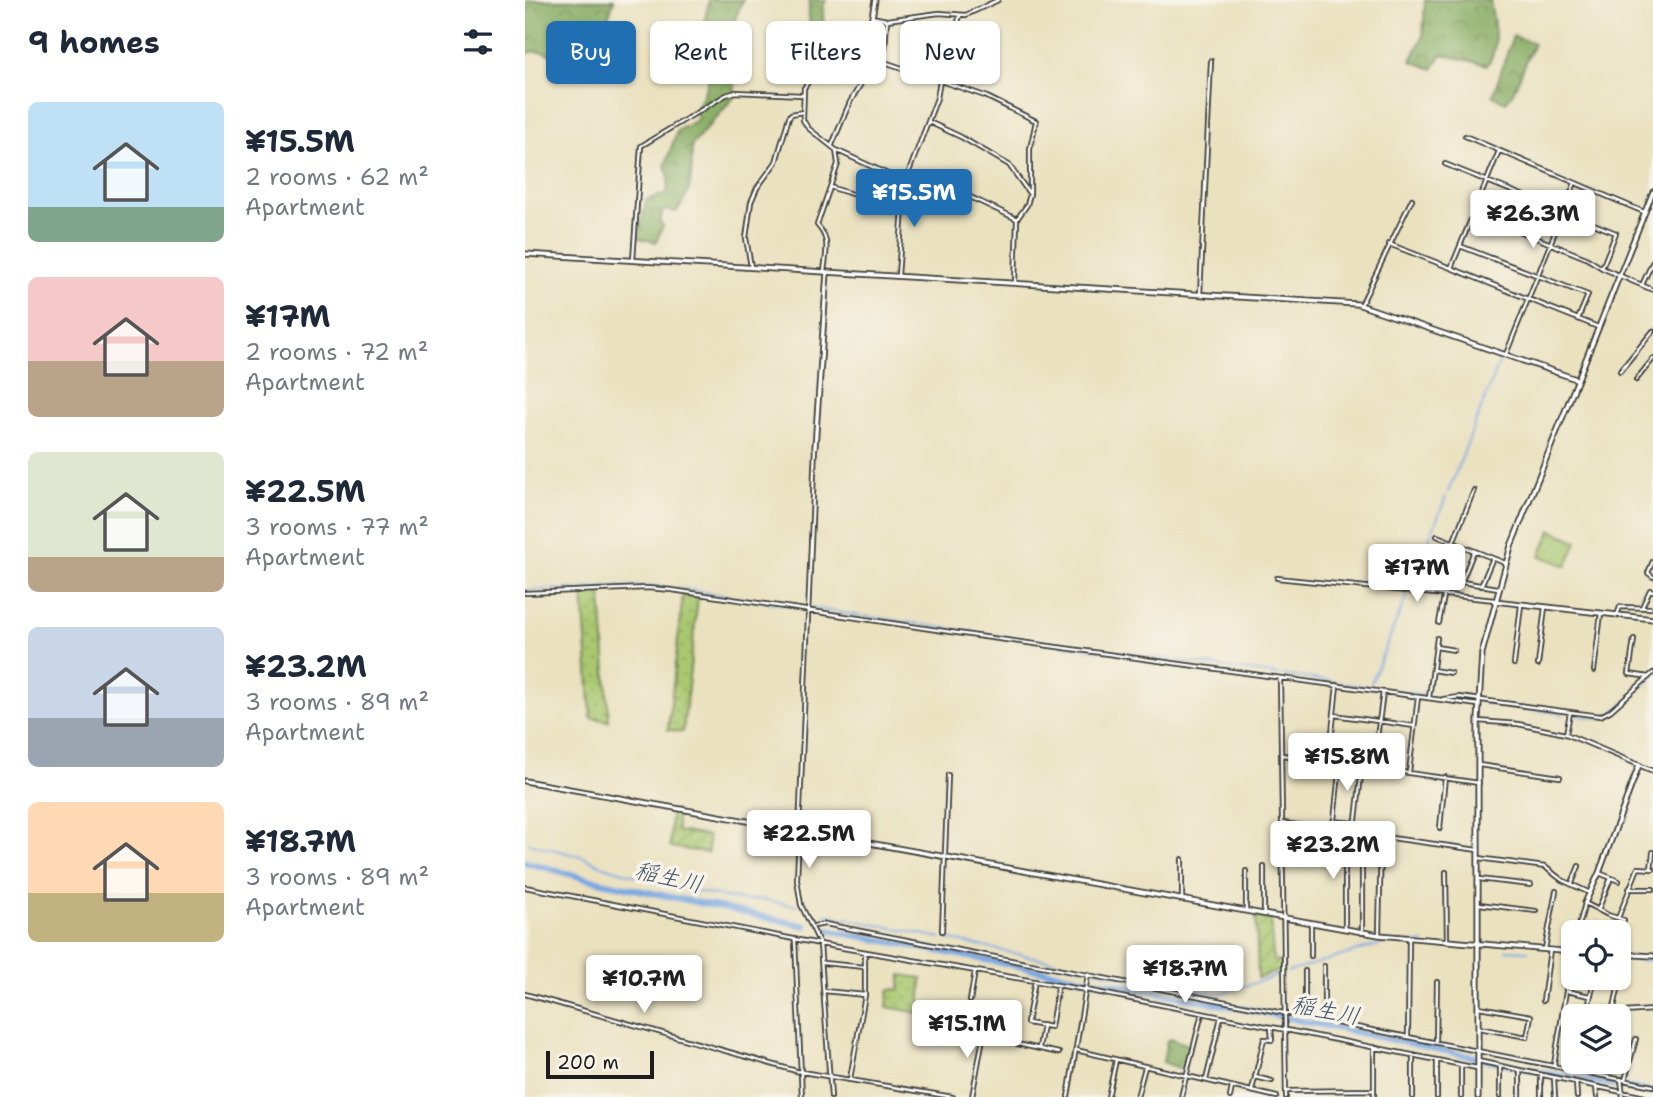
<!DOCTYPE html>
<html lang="en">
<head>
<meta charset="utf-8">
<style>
  :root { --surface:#fff; --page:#f6f6f7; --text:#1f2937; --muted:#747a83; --accent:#1f6fb2 }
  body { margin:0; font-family:"Shantell Sans","Klee One",sans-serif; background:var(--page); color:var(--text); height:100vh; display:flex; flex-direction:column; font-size:26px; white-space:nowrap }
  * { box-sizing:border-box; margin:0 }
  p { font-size:23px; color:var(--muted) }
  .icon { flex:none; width:38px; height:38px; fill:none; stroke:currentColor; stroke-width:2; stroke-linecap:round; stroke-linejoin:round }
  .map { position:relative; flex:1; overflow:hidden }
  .drawer { display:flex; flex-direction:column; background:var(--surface); width:525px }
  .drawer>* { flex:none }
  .guide { position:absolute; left:21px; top:21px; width:665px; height:63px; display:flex; gap:14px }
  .fabs { position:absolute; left:1036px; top:920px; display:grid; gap:14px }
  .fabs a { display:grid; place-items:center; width:70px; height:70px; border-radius:10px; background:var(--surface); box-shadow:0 2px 5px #0004; font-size:35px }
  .scale { position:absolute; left:21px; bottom:18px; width:108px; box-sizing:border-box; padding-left:7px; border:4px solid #1c1c1c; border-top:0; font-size:19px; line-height:24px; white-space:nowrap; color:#1c1c1c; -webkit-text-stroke:5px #f7f3e8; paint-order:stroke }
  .price { position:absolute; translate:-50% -60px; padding:0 16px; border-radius:7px; background:#fff; color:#222; font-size:23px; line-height:46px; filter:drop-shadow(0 2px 4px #0008) }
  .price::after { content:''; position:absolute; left:50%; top:42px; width:21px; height:16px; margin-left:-10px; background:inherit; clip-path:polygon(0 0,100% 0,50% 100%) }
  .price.current { background:var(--accent); color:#fff }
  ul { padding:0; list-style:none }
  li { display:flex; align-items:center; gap:21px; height:175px; padding:0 28px }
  li span { display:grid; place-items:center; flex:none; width:196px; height:140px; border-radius:10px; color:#555 }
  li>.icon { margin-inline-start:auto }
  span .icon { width:84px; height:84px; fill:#fffc; stroke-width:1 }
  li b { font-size:30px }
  h2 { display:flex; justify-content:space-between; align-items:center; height:84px; padding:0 28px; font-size:30px }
  .tag { padding:0 24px; border-radius:10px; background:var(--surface); box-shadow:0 2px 5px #0004; font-size:24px; line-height:63px }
  .tag.current { background:var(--accent); color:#fff }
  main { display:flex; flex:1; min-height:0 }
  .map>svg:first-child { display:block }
  .grass { fill:url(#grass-dots); stroke:#627246; stroke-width:2 }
  .forest { fill:url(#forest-crowns); stroke:#51643f; stroke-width:2 }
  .garden { fill:url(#garden-furrows); stroke:#627246; stroke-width:2 }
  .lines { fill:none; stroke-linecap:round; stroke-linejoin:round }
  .stream { stroke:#79a7e2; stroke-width:2 }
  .river { stroke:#79a7e2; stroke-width:6 }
  .minor-casing { stroke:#3b3a34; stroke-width:6 }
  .tertiary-casing { stroke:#3b3a34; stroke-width:7 }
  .minor { stroke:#fff; stroke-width:2.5 }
  .tertiary { stroke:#fff; stroke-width:3.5 }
  .labels { text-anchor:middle; stroke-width:7; stroke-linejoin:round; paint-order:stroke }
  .water-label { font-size:23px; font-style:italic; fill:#41546b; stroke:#f7f3e8 }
</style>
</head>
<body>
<main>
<section class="drawer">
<h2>9 homes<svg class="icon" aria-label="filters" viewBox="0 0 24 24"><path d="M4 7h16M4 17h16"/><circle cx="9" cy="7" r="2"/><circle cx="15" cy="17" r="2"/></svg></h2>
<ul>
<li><span style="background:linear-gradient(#bfe0f5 75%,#7fa58c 0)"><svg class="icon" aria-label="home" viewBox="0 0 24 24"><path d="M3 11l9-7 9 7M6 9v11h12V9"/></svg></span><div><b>¥15.5M</b><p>2 rooms · 62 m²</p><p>Apartment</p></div></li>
<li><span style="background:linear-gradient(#f6c9c9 60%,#b9a48a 0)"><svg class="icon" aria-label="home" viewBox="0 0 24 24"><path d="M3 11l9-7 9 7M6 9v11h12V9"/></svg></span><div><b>¥17M</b><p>2 rooms · 72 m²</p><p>Apartment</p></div></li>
<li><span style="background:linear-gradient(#dfe7d0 75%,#b9a48a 0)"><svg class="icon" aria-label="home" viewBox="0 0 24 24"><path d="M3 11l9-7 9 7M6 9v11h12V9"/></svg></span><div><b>¥22.5M</b><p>3 rooms · 77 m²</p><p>Apartment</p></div></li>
<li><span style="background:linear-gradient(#c9d6e8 65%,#9aa5b1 0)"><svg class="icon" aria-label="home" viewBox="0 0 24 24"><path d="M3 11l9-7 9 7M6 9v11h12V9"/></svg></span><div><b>¥23.2M</b><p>3 rooms · 89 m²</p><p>Apartment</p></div></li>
<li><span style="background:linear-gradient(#ffd9b3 65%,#c2b280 0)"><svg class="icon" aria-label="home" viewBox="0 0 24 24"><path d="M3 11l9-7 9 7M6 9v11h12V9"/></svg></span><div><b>¥18.7M</b><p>3 rooms · 89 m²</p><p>Apartment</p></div></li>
</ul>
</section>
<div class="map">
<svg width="1128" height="1097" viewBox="0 0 1128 1097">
  <defs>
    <pattern id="grass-dots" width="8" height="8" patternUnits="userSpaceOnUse" patternTransform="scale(1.75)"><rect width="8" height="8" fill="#a9c86f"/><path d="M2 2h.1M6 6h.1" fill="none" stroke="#91ab60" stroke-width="1.8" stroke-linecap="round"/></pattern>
    <pattern id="forest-crowns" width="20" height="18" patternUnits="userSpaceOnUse" patternTransform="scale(1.75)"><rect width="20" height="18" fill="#86ac62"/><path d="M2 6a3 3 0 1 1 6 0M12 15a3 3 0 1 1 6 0" fill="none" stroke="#6d8b50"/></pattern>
    <pattern id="garden-furrows" width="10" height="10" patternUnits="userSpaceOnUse" patternTransform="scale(1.75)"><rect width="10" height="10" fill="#a9c86f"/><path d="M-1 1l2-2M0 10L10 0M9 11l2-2" fill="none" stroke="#91ab60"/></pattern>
  </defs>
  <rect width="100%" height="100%" fill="#f7f3e8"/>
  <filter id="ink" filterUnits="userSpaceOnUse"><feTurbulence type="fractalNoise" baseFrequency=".0143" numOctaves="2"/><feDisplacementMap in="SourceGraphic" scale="14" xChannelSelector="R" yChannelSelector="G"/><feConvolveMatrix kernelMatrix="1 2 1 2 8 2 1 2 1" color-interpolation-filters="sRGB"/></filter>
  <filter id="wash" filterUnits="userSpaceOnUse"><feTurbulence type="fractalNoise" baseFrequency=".00686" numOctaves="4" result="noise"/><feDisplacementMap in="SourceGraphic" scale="28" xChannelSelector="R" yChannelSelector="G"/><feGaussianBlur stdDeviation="1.57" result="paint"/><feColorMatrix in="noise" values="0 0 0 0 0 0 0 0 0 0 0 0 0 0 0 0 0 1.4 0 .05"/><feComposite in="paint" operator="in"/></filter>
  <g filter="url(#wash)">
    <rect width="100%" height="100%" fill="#eae1bf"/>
    <path class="grass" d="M 1026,530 L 1052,541 L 1042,566 L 1015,556 Z
      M 58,593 L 76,593 L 84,721 L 66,718 Z
      M 158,594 L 173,597 L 158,732 L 143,730 Z
      M 376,975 L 397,978 L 395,1013 L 362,1007 L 364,990 L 375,989 Z"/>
    <path class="forest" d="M 4,0 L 89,0 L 68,66 C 48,73 24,43 0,54 L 0,5 Z
      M 184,0 L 218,0 L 207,26 L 210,30 L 210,96 L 167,145 C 166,175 170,188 151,212 L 142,210 L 138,211 L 135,222 L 138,226 L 131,242 L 113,238 L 121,200 L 142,193 L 144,177 L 140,166 L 152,131 L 173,119 L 171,111 C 180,91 196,62 175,44 Z
      M 285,0 L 301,0 L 298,6 L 299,58 L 305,62 L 297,68 L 291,63 C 291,44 280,20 285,0 Z
      M 900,0 L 965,0 C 968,20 976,48 962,65 L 917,54 L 908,69 L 886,61 L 898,36 Z
      M 988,36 L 1009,43 L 989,90 L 981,102 L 968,96 Z
      M 647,1039 L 664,1045 L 665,1048 L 659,1067 L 656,1069 L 638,1062 L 642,1040 Z"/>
    <path class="garden" d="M 146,810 L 152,811 L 152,831 L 183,836 L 183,853 L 145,847 Z
      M 731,916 L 746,919 L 748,961 L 757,961 L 758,970 L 733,978 Z"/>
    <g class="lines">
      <path class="stream" d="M 923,492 L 976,358
        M 124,586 L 146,588
        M 150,588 L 204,596
        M 39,589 L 119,586
        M 884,589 L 921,497
        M 0,591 L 36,589
        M 208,597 L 280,607
        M 286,608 L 336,616
        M 339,616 L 394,624
        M 397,625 L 451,632
        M 455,633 L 510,641
        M 513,641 L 551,647
        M 555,647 L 648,660
        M 652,661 L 753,675
        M 758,675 L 810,682
        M 814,683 L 902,695
        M 846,683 L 883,593
        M 935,700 L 947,701
        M 958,703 L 1039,714
        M 1089,712 L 1128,677
        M 1050,715 L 1071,718 L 1083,715
        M 3,843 L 58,857 L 75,865 L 154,888 L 221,901 L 234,899 L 272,906
        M 299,914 L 416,938
        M 422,939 L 560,968
        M 874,942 L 881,942
        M 886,943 L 899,943
        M 981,950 L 1003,951
        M 1094,959 L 1128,961
        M 565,969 L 694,994 L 758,974
        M 763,972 L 866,941"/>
      <path class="river" d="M 0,862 L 63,879 L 281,926
        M 302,930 L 720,1009 L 1058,1080 L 1128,1092"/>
    </g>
  </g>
  <g filter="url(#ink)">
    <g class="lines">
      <defs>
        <path id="minor" d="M 473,0 L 441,15 L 414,13 L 362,20 L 347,17 L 311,62 L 286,78 L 279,88 L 278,120 L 283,128 L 311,150 L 380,182 L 443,196 L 492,219
          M 321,49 L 460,96 L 511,121 L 505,149 L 505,194 L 502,205 L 492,219 L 490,283
          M 353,62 L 360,49 L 362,21
          M 404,122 L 436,137 L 484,165 L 504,193
          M 940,136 L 1119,212
          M 307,145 L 325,102 L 350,60
          M 974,151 L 926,268 L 1073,327
          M 920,164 L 1091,233 L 1077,268 L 1128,290
          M 305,187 L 333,196 L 379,207
          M 949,213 L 1061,258 L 1077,268
          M 864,244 L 926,268
          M 935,246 L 1063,295 L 1053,319
          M 108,260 L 116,146 L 201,95 L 211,92 L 277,95
          M 226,267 L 221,238 L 226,202 L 232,188 L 251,162 L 264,117 L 266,114 L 278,112
          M 299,272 C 301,252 306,240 292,225 L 313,164 L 311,150
          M 373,276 L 380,182 L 412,98 L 418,64 L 435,16
          M 1117,285 L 1128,261
          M 675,295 L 686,61
          M 836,305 L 887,199
          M 981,354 L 1049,185
          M 1095,371 L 1128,331
          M 1111,380 L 1128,359
          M 290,447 L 272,880 L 276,905 L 295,944 L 306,1097
          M 912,536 L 980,563
          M 1128,561 L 1123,573 L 1128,577
          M 895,575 L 973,588
          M 752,578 L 970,600
          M 914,578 L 949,490
          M 936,583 L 949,551
          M 956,586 L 967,560
          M 0,593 L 122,588 L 147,590 L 452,636 L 953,705
          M 1117,607 L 1125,590 L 1128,591
          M 1092,615 L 1095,607 L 1128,608
          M 914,623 L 919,596
          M 1109,639 L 1104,674 L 1124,677
          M 911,647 L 929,650
          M 989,664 L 996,605
          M 1013,665 L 1020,607
          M 908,670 L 926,673
          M 1069,671 L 1076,613
          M 755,678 L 761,1097
          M 904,698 L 912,638
          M 918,699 L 934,697 L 1075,716 L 1085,711 L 1128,673
          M 809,715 L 889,726
          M 953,721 L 993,724 L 1041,734 L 1128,771
          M 1041,734 L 1045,713
          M 757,755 L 954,783
          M 804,761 L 812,685
          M 954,765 L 1035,777
          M 848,768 L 858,692
          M 884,772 L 893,697
          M 808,821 L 828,823 L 831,820 L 837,766
          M 758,823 L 953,850
          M 915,828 L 920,777
          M 808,830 L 815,763
          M 820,832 L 820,929
          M 837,834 L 837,933
          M 954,858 L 1020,867 L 1037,880 L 1065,893
          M 657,859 L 657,899
          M 739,867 L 739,913
          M 1126,869 L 1128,852
          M 921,872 L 922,941
          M 1074,873 L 1094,881
          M 954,879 L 1006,885
          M 1047,883 L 1054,866
          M 0,887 L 295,944 L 561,990 L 952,1068
          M 1104,889 L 1128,889
          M 954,904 L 1011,911
          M 721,910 L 721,871
          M 1073,910 L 1086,878
          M 1093,918 L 1113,868 L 1128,869
          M 786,924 L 786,956
          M 289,926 L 300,924 L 883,1037
          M 417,931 L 423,775
          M 1052,933 L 1060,903 L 1083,915 L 1099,920
          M 854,935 L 856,837
          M 884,938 L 883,1037 L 1128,1086
          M 270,940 L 277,1097
          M 1020,949 L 1031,891
          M 298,963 L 340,967
          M 799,966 L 799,1020
          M 510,981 L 502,1023 L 526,1027 L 533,985
          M 299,991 L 340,995
          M 1041,991 L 1065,996
          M 0,994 L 271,1071 L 428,1097
          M 445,1001 L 450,971
          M 1018,1001 L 1025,950
          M 780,1016 L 780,971
          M 1087,1016 L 1101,954
          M 1087,1016 L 1099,1012 L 1128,1010
          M 1061,1017 L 1069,981
          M 1047,1023 L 1048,1023
          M 954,1028 L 1002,1037 L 1006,1016 L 954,1007
          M 911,1043 L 912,982
          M 492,1044 L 534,1053
          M 514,1048 L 518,1025
          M 551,1050 L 752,1097
          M 888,1055 L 888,1097
          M 912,1060 L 912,1097
          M 953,1061 L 1120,1097
          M 1029,1065 L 1048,948
          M 1063,1072 L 1067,1062
          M 1016,1075 L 1016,1097
          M 730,1077 L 747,1081
          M 1029,1078 L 1030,1097
          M 325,1079 L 340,995 L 340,952
          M 1096,1079 L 1098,1097
          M 681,1080 L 696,1017
          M 1100,1080 L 1111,1039
          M 1051,1082 L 1052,1097
          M 1071,1087 L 1072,1097
          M 727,1090 L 739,1039 L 747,1040 L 746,1027
          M 761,1091 L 849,1090
          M 447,1097 L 460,1027
          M 543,1097 L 563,974
          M 583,1097 L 591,1060
          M 612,1097 L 620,1067
          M 656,1097 L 677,1013
          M 705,1097 L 707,1087
          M 849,1097 L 849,1047
          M 936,1097 L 936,1065
          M 975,1097 L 975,1066
          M 995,1097 L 995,1071"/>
        <path id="tertiary" d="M 347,17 L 350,0
          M 0,254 L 832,304 L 1051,379
          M 290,447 L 302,272
          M 969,601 L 1128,619
          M 0,781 L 854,935 L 1048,952
          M 1060,903 L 1074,873 L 1114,765
          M 1094,954 L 1128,956
          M 953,1097 L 953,721 L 957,653 L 986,546 L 1128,192"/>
      </defs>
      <use href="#minor" class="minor-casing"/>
      <use href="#tertiary" class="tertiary-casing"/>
      <use href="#minor" class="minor"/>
      <use href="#tertiary" class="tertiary"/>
    </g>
  </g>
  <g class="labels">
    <g class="water-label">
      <text transform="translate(144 877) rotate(13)" y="8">稲生川</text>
      <text transform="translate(801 1010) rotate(11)" y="8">稲生川</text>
    </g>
  </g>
</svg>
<div class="fabs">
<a><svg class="icon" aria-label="locate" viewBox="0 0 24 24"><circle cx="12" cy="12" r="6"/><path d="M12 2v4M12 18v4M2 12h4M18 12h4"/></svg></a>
<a><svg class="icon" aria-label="layers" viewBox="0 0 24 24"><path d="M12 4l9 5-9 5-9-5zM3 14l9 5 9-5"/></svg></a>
</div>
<div class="scale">200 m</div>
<b class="price current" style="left:389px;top:229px">¥15.5M</b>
<b class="price" style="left:1008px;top:250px">¥26.3M</b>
<b class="price" style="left:892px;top:604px">¥17M</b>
<b class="price" style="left:822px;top:793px">¥15.8M</b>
<b class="price" style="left:284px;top:870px">¥22.5M</b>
<b class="price" style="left:808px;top:881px">¥23.2M</b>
<b class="price" style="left:660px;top:1005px">¥18.7M</b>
<b class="price" style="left:119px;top:1015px">¥10.7M</b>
<b class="price" style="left:442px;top:1060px">¥15.1M</b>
<div class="guide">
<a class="tag current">Buy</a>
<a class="tag">Rent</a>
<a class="tag">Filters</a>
<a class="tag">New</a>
</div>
</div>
</main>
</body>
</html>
